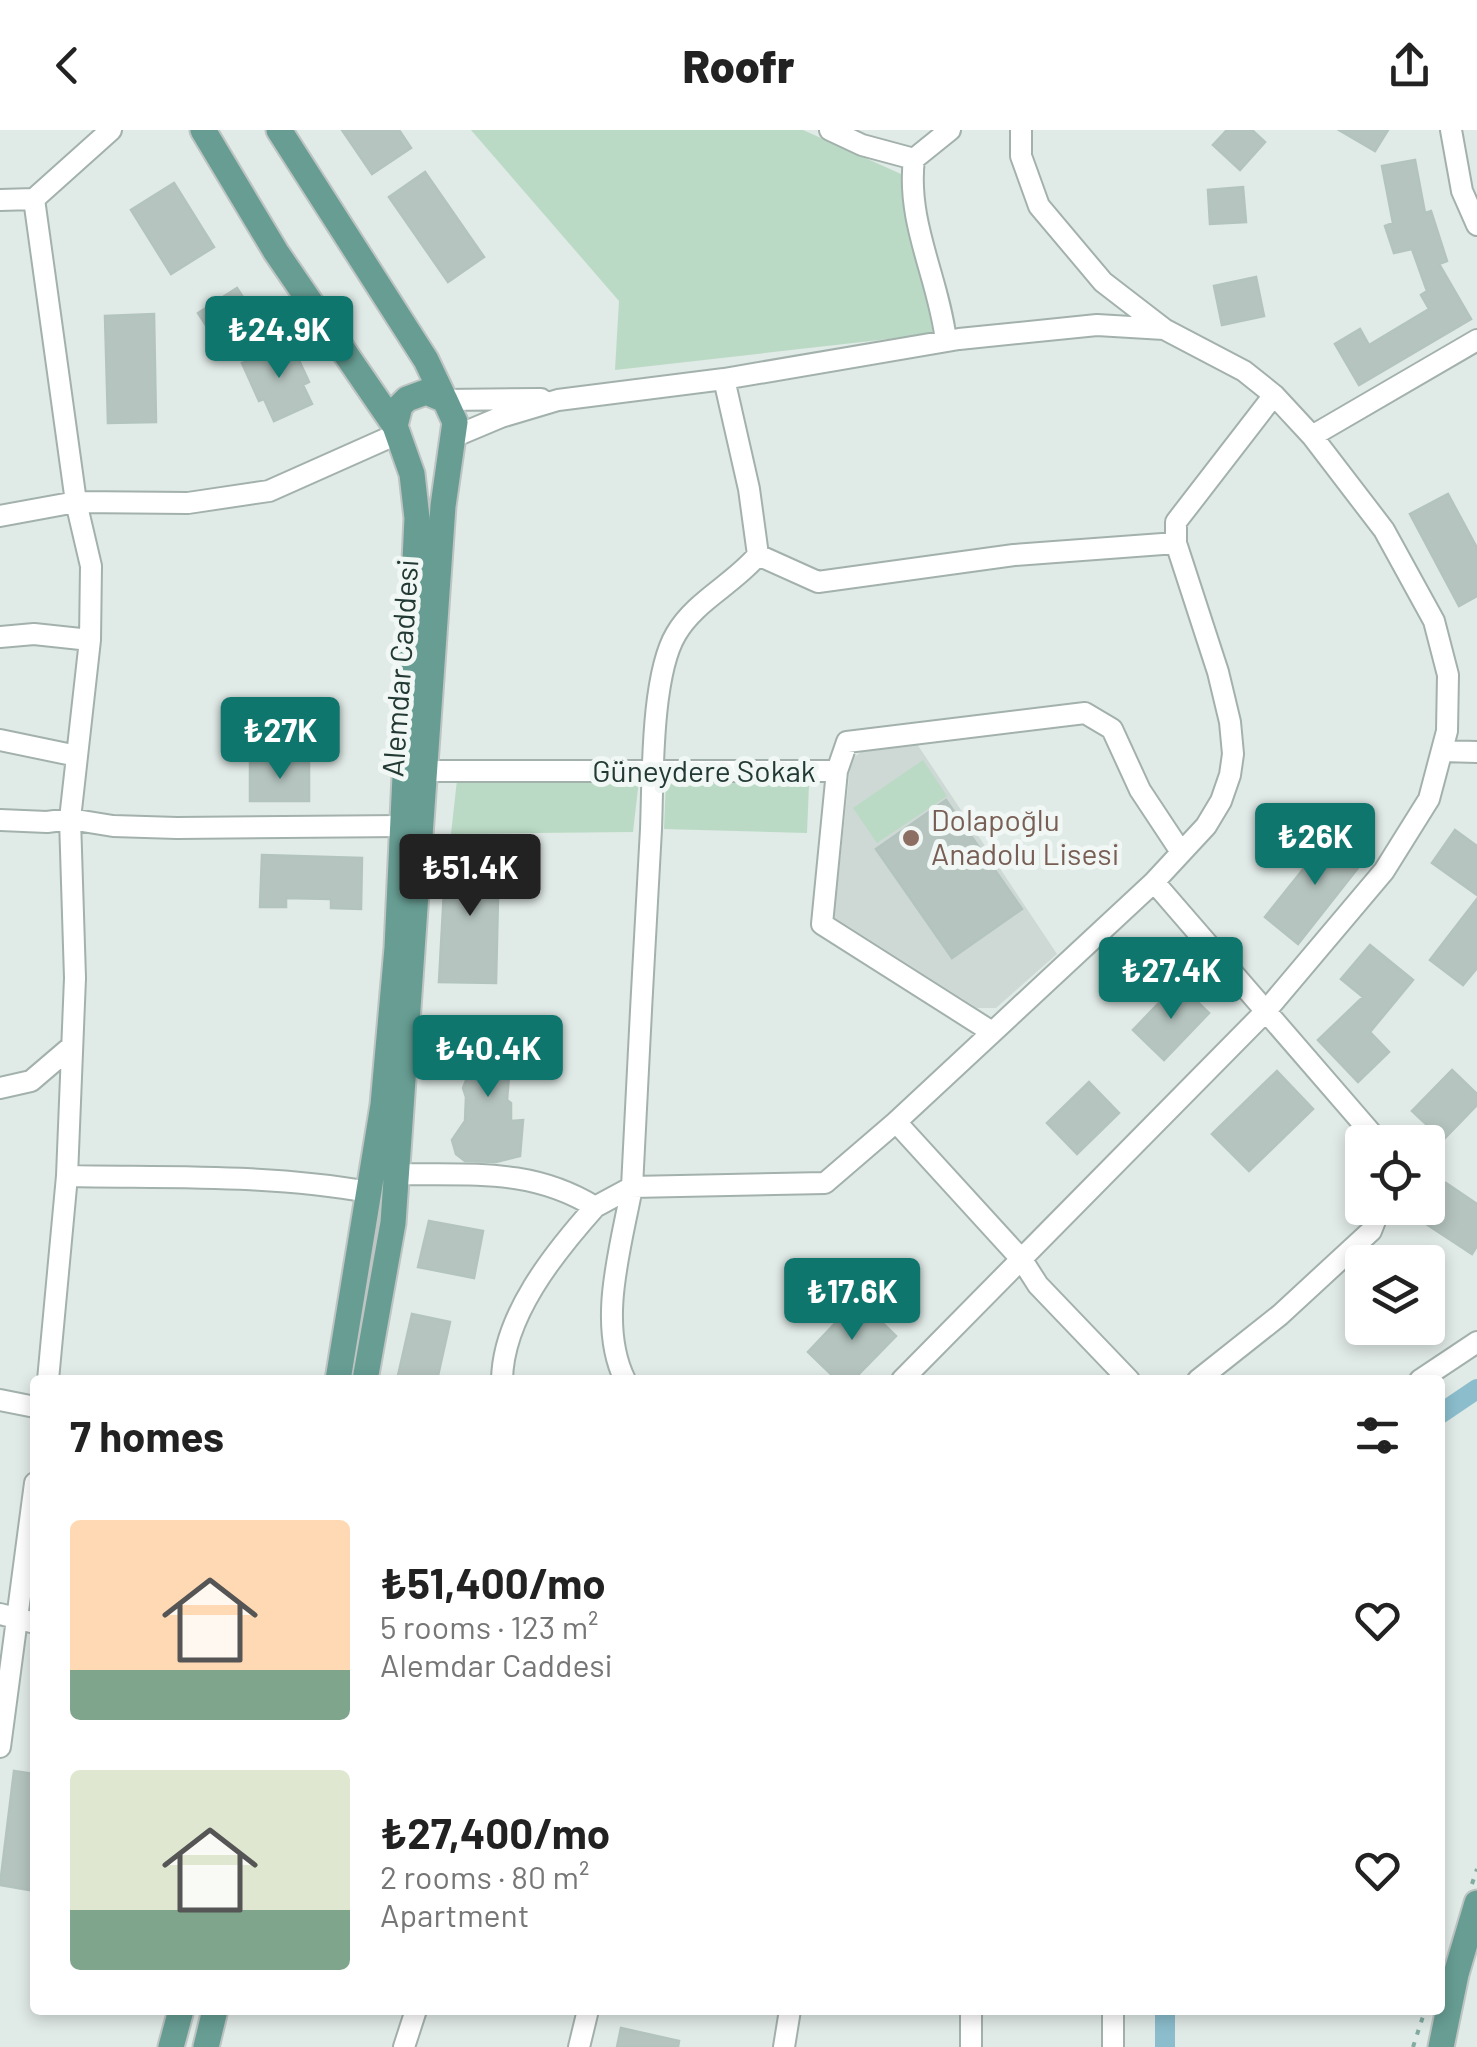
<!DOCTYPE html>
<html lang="en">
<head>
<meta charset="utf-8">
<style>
  :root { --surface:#fff; --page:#f6f6f6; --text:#222; --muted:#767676; --accent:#0f766e }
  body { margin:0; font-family:Barlow,sans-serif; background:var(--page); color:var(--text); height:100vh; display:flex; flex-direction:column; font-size:38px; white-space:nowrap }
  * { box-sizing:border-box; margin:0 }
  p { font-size:32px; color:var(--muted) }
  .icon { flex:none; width:55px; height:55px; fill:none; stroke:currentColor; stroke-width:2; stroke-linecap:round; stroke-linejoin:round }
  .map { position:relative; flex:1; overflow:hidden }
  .sheet { position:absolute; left:30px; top:1245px; width:1415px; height:640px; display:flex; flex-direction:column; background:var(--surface); border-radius:10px; box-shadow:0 5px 15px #0003 }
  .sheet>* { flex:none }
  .fabs { position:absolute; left:1345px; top:995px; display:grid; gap:20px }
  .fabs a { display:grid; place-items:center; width:100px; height:100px; border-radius:10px; background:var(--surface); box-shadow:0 5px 15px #0003; font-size:50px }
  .price { position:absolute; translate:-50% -85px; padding:0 22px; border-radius:10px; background:var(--accent); color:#fff; font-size:32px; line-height:65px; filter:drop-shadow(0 2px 5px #0008) }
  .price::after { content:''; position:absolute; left:50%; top:60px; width:30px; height:22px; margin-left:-15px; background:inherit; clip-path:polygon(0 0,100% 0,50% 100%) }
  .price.on { background:#222; color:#fff }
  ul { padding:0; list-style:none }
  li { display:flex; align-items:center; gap:30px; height:250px; padding:0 40px }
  li span { display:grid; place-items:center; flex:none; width:280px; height:200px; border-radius:10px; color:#555 }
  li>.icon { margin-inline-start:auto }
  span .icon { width:120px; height:120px; fill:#fffc; stroke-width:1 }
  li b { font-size:42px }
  h2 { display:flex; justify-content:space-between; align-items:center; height:120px; padding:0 40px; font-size:42px }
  header { display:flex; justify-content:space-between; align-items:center; height:130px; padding:0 40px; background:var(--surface); font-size:45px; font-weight:800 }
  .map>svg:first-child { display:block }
  .built { fill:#ced9d5 }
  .green { fill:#badac5 }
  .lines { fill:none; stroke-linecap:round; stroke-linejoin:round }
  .canal { stroke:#8bbdcc; stroke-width:20 }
  .building { fill:#b5c4bf; stroke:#b3c3bd; stroke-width:2.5 }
  .minor-casing { stroke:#a3b1ad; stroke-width:24 }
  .major-casing { stroke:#bdc4c2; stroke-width:29 }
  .path { stroke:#82aca1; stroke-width:4; stroke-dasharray:5 8; stroke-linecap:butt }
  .minor { stroke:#fff; stroke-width:20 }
  .major { stroke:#679d93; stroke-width:25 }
  .education-dot { fill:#8d6e63; stroke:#f0f7f4; stroke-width:4 }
  .labels { text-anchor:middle; stroke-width:10; stroke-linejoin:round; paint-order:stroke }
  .street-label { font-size:30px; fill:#223934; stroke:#f0f7f4 }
  .education-label { font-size:30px; fill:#785e54; stroke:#f0f7f4; text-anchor:start }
</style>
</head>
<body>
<header><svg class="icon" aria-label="back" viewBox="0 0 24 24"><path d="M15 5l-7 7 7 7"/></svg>Roofr<svg class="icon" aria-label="share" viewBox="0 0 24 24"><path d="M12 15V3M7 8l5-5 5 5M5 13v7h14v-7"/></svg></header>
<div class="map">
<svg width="1477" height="1917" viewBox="0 0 1477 1917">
  <rect width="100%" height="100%" fill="#e0eae6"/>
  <path class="built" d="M 917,614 L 1057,824 L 996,878 L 977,878 L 834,787 L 851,629 L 861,622 Z"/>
  <path class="green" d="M 471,0 L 803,0 L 901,44 L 925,150 L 933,204 L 615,240 L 619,171 Z
    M 923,630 L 947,666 L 877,713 L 853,678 Z
    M 457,650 L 639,650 L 633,702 L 451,704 Z
    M 666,650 L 809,654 L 807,703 L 664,699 Z"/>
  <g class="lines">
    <path class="canal" d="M 1440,1284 L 1477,1259
      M 1165,1880 L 1165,1917"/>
  </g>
  <path class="building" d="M 342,0 L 399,0 L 411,18 L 372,44 Z
    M 1227,0 L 1252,0 L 1265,12 L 1240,40 L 1213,15 Z
    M 1339,0 L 1388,0 L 1375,21 Z
    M 1415,30 L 1425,83 L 1431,81 L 1447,131 L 1439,134 L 1471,189 L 1359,255 L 1335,214 L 1360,199 L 1369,215 L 1429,179 L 1421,165 L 1427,161 L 1412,119 L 1394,123 L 1385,96 L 1393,93 L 1382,36 Z
    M 425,42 L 484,127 L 448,152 L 389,67 Z
    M 174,53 L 214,117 L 171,144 L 131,80 Z
    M 1243,57 L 1246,92 L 1210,94 L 1208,60 Z
    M 1256,147 L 1264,186 L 1222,195 L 1214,156 Z
    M 237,158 L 256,187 L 217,212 L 198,183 Z
    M 154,184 L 156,292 L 108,293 L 105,186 Z
    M 290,211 L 309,252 L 303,255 L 312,274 L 274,291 L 264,269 L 259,271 L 242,233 Z
    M 1448,364 L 1477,418 L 1477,466 L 1459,476 L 1410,384 Z
    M 250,633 L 309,633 L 309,671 L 250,671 Z
    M 946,670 L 1022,779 L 952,828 L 876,719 Z
    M 1455,700 L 1477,716 L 1477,765 L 1432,733 Z
    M 1332,703 L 1365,729 L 1298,814 L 1265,787 Z
    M 446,724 L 499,725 L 496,853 L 439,852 Z
    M 262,725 L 362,728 L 361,779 L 331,778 L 331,769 L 286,768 L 286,777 L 260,777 Z
    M 1477,769 L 1477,838 L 1463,855 L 1430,830 Z
    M 1370,815 L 1413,850 L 1370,902 L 1389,922 L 1358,952 L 1318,910 L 1363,867 L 1341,849 Z
    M 1178,853 L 1209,883 L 1164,930 L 1133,900 Z
    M 473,896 L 504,897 L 504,908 L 512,910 L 507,970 L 511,973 L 511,991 L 523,990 L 520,1026 L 496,1032 L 465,1031 L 456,1024 L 452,1010 L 465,991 L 466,967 L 463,958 L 467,948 L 466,906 Z
    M 1452,940 L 1477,964 L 1477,975 L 1443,1010 L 1412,981 Z
    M 1277,941 L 1313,979 L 1249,1041 L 1212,1004 Z
    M 1089,952 L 1119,983 L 1077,1024 L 1047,993 Z
    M 1446,1053 L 1477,1074 L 1477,1116 L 1472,1124 L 1420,1090 Z
    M 429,1091 L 483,1101 L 474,1148 L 418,1137 Z
    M 858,1169 L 896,1206 L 853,1250 L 837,1250 L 808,1222 Z
    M 412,1184 L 450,1192 L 437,1250 L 397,1250 Z
    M 14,1641 L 35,1644 L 35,1761 L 0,1755 Z
    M 621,1898 L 679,1911 L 678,1917 L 617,1917 Z"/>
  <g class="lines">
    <defs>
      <path id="minor" d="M 830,0 L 862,15 L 914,29
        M 1451,0 L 1462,61 L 1477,95
        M 34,69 L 76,372 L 91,436 L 90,510 L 70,689 L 75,848 L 67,1046 L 48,1250
        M 0,70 L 34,69 L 111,0
        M 946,211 C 939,149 906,93 914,29 L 950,0
        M 445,270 L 541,269
        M 1312,306 L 1477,210
        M 451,308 L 501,287 L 558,270 L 724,249 L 959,209 L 1097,195 L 1164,199
        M 0,386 L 76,372 L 188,373 L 269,361 L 397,304
        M 758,425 L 818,452 L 1014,425 L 1176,413
        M 0,507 L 34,504 L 90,510
        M 0,610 L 77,626
        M 1442,621 L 1477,622
        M 427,641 L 837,641 L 847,612 L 1085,583 L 1112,599 L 1140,660 L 1181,722
        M 837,641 L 822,794 L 992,902
        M 0,690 L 47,692 L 70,689 L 113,696 L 177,698 L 403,696
        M 1154,752 L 1379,1012
        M 0,958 L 31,951 L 72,916
        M 896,992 L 1022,1130 L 1038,1155 L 1129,1250
        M 397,1044 C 470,1046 530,1037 595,1077 L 632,1057 C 638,938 644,818 651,699 C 653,648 651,546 676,504 C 695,471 734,454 758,425 L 749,359 L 724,249
        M 67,1046 C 167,1048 270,1044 369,1062
        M 502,1250 C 503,1186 554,1123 595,1077
        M 625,1250 C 597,1193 621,1117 632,1057 L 825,1053 L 896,992 L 1154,752 L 1206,696 L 1221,671 L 1230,645 L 1233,624 L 1230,592 L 1218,542 L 1176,413 L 1176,392 L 1274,265
        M 902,1250 L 1265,882 L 1384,741 L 1429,669 L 1447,601 L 1448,545 L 1434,491 L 1384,400 L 1312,306 L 1274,265 L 1244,241 L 1164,199 L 1103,152 L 1039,76 L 1021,26 L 1021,0
        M 1198,1250 L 1280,1185 L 1371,1101 L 1380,1078
        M 1420,1250 L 1477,1212
        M 0,1270 L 35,1277
        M 0,1484 L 35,1493
        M 0,1617 L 35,1353
        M 971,1880 L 971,1917
        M 1113,1880 L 1113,1917
        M 404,1917 L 416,1880
        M 579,1917 L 588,1880
        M 784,1917 L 790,1880"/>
      <path id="major" d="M 203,0 L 276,122 L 395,296
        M 279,0 L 426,230 L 445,270
        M 338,1250 L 383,975 L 397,818 L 417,388 L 412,344 L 395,296 L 400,276 L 407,269 L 426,262 L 445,270 L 455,292 L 443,376 L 393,1093 L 365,1250
        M 171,1917 L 181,1880
        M 206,1917 L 215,1880
        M 1441,1917 L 1456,1844 L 1477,1773"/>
    </defs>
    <use href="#minor" class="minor-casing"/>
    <use href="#major" class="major-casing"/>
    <path class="path" d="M 1472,1754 L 1477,1739
      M 1413,1917 L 1425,1880"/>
    <use href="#minor" class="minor"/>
    <use href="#major" class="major"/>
  </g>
  <circle class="education-dot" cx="911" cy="708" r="10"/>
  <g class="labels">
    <g class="street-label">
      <text transform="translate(401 538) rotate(-86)" y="10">Alemdar Caddesi</text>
      <text x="704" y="652">Güneydere Sokak</text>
    </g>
    <g class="education-label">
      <text x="931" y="701">Dolapoğlu<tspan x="931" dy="34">Anadolu Lisesi</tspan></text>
    </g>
  </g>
</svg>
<div class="fabs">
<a><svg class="icon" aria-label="locate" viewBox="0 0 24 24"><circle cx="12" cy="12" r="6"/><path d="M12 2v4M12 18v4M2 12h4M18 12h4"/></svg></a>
<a><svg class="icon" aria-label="layers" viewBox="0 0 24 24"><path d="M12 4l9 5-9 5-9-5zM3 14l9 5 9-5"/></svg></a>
</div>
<b class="price" style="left:279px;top:251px">₺24.9K</b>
<b class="price" style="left:280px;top:652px">₺27K</b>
<b class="price" style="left:1315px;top:758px">₺26K</b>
<b class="price on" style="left:470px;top:789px">₺51.4K</b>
<b class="price" style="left:1171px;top:892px">₺27.4K</b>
<b class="price" style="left:488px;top:970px">₺40.4K</b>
<b class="price" style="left:852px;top:1213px">₺17.6K</b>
<section class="sheet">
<h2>7 homes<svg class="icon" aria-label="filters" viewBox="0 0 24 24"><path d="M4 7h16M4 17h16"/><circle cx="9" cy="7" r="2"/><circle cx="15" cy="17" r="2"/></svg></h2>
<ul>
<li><span style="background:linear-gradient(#ffd9b3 75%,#7fa58c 0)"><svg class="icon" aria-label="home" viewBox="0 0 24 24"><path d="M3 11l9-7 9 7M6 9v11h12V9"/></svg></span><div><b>₺51,400/mo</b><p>5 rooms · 123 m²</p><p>Alemdar Caddesi</p></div><svg class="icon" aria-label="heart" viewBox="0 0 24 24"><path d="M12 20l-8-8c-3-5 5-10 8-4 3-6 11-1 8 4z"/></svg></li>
<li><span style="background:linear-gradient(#dfe7d0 70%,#7fa58c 0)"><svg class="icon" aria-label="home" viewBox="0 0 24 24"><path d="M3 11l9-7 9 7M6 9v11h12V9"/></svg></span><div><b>₺27,400/mo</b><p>2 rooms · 80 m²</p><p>Apartment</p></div><svg class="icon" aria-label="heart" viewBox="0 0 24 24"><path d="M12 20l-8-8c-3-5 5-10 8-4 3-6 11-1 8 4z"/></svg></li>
</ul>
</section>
</div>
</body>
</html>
